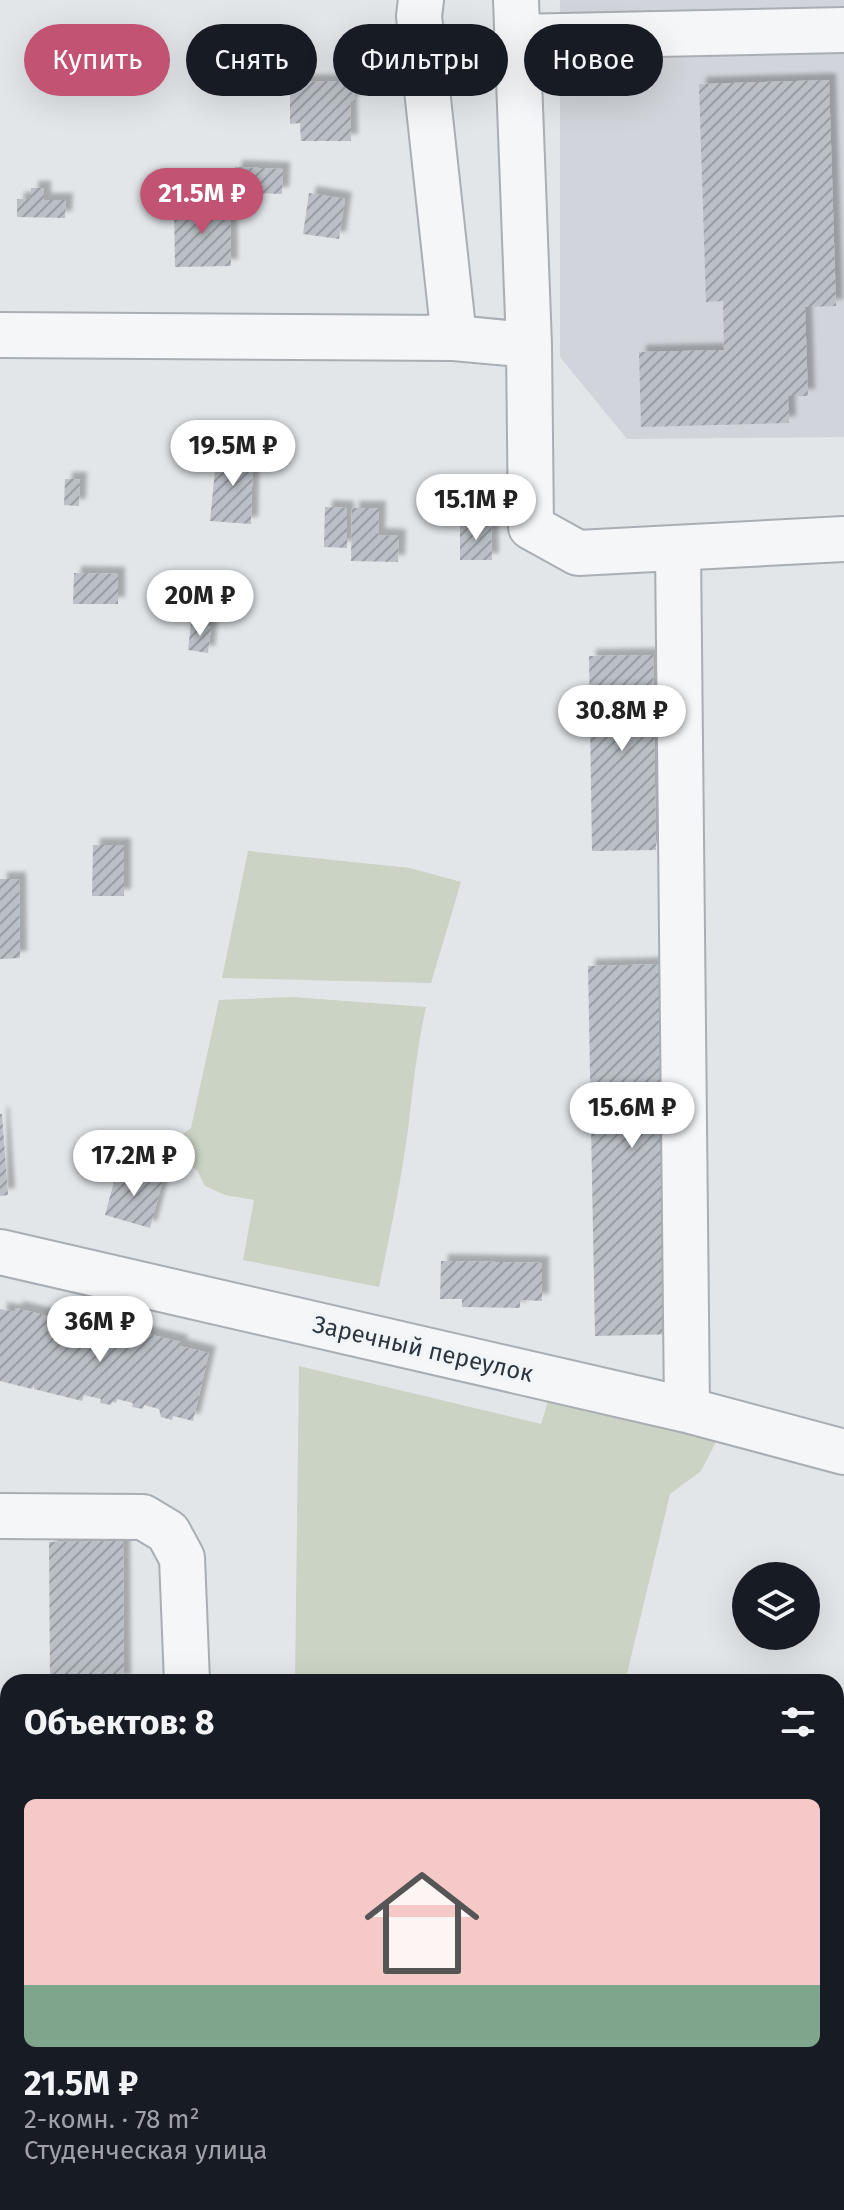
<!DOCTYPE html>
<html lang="ru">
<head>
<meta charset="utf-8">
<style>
  :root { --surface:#171b24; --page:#20242c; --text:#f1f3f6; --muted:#9ea1a6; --accent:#c35372 }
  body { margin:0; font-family:"Fira Sans",sans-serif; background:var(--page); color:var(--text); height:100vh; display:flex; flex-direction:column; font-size:30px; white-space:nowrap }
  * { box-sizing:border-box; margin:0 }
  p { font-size:26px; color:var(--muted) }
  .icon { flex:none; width:44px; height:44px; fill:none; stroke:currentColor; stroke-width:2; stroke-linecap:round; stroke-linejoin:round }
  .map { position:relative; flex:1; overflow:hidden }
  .sheet { position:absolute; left:0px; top:1674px; width:844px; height:536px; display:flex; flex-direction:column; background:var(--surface); border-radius:24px 24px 0 0; box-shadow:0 8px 32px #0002 }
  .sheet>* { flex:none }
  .hud { position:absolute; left:24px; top:24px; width:796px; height:72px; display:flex; gap:16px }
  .controls { position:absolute; left:732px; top:1562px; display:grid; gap:16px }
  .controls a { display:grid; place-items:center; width:88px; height:88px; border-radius:50%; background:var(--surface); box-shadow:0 8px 32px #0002; font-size:40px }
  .price { position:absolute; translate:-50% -68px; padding:0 18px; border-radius:28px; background:#fff; color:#222; font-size:26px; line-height:52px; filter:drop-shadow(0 2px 4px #0008) }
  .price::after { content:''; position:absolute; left:50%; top:48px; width:24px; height:18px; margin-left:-12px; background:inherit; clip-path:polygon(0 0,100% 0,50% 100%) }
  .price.on { background:var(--accent); color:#fff }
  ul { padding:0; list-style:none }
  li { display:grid; align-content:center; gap:16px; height:424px; padding:0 24px }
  li span { display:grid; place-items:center; height:248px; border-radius:12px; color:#555 }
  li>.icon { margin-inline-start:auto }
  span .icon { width:144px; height:144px; fill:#fffc; stroke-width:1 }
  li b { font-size:34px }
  h2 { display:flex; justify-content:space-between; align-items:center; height:96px; padding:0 24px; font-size:34px }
  .tag { padding:0 28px; border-radius:36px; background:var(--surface); box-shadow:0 8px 32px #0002; font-size:28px; line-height:72px }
  .tag.on { background:var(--accent); color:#fff }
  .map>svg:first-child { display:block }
  .built { fill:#d1d5db }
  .garden { fill:#cad3c4 }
  .building { fill:url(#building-hatch); filter:url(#shadow) }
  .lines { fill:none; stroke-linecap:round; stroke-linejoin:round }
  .minor-casing { stroke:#a8aeb3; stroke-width:48 }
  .minor { stroke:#f5f6f8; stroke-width:44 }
  .labels { text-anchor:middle; stroke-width:8; stroke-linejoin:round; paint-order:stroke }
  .street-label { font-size:24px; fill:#2c3640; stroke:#f2f5f7 }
</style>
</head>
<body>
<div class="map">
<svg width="844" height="2210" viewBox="0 0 844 2210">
  <defs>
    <pattern id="building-hatch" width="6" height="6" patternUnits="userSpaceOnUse" patternTransform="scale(2)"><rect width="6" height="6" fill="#bac0c6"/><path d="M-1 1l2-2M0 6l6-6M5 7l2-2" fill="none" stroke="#979da2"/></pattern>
    <filter id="shadow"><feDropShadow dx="7" dy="-7" stdDeviation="2" flood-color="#0004"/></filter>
  </defs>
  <rect width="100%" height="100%" fill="#e2e6e9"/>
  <path class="built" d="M 560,0 L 844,0 L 844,437 L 627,439 L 560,357 Z"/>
  <path class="garden" d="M 248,851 L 410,868 L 461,882 L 431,983 L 222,978 Z
    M 292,997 L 426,1007 C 417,1047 413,1088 408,1129 C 401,1182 390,1234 379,1287 L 243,1260 L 254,1200 L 225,1195 L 205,1186 L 197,1170 L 164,1148 L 191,1128 L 219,1000 Z
    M 299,1366 L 541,1424 L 549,1398 L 717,1440 L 701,1471 L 670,1494 L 625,1682 L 295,1682 Z
    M 836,2104 L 844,2106 L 844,2210 L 322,2210 L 322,2202 L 836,2202 Z"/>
  <path class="building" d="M 113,62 L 132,64 L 129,86 L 110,84 Z
    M 829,80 L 836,306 L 805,307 L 808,396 L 788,396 L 789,423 L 641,427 L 639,352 L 724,350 L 723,301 L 706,302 L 699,84 Z
    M 355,81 L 355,102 L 350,102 L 351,141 L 301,141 L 300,123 L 290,124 L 290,82 Z
    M 235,167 L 283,169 L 282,194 L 254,193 L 254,207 L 233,206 Z
    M 31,188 L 44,188 L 44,200 L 66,200 L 65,218 L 17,217 L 17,199 L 31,199 Z
    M 309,193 L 345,199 L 339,239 L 303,234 Z
    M 230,205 L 231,266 L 175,267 L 174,206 Z
    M 217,450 L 253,452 L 251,524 L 210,521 Z
    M 65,479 L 80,479 L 79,506 L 64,505 Z
    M 325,507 L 347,508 L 347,548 L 324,547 Z
    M 352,508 L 379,508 L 378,535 L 399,536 L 398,562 L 351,561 Z
    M 460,524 L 491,524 L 492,560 L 460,560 Z
    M 74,573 L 118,574 L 118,604 L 73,604 Z
    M 191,624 L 211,627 L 208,653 L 188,650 Z
    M 653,655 L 656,850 L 592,851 L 589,656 Z
    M 93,845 L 124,845 L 124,896 L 92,896 Z
    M 0,879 L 19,879 L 20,958 L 0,959 Z
    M 668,964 L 676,1334 L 595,1336 L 588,966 Z
    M 0,1114 L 2,1114 L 8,1195 L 0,1196 Z
    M 118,1167 L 163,1180 L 150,1228 L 105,1215 Z
    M 441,1261 L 542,1263 L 542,1301 L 520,1300 L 520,1308 L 462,1307 L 462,1299 L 440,1299 Z
    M 16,1308 L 72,1322 L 71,1326 L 96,1332 L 98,1326 L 126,1333 L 127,1329 L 181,1342 L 180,1346 L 209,1353 L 193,1421 L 173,1416 L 172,1420 L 161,1417 L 159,1409 L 144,1405 L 143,1409 L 132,1407 L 133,1403 L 117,1399 L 116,1403 L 112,1402 L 111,1405 L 100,1403 L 101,1399 L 84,1395 L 82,1401 L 34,1389 L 34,1385 L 32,1389 L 0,1381 L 0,1309 L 15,1312 Z
    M 123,1541 L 124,1682 L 50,1682 L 49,1542 Z"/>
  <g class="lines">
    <defs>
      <path id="minor" d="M 421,0 L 419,16 L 454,338
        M 516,0 L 529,345 L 531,527 L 578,553 L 844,539
        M 516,37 L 844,30
        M 0,335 L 454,338 L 529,345
        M 678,550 L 687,1410
        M 0,1252 L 687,1410 L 844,1452
        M 0,1516 L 143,1517 L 168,1532 L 182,1558 L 187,1682
        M 0,2174 L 8,2174"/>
    </defs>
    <use href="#minor" class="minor-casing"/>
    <use href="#minor" class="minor"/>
  </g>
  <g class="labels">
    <g class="street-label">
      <text transform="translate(423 1349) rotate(13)" y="8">Заречный переулок</text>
    </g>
  </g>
</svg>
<div class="controls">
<a><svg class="icon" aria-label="layers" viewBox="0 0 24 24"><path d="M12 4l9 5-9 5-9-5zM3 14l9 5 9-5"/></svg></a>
</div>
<b class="price on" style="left:202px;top:236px">21.5M ₽</b>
<b class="price" style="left:233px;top:488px">19.5M ₽</b>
<b class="price" style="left:476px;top:542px">15.1M ₽</b>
<b class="price" style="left:200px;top:638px">20M ₽</b>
<b class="price" style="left:622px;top:753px">30.8M ₽</b>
<b class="price" style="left:632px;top:1150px">15.6M ₽</b>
<b class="price" style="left:134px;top:1198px">17.2M ₽</b>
<b class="price" style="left:100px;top:1364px">36M ₽</b>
<div class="hud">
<a class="tag on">Купить</a>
<a class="tag">Снять</a>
<a class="tag">Фильтры</a>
<a class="tag">Новое</a>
</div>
<section class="sheet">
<h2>Объектов: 8<svg class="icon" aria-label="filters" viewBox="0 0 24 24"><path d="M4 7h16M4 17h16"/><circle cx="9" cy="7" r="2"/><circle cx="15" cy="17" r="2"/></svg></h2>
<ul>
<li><span style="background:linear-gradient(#f6c9c9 75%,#7fa58c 0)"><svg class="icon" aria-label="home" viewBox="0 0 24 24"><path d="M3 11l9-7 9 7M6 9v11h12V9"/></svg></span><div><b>21.5M ₽</b><p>2-комн. · 78 m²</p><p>Студенческая улица</p></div></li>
</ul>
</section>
</div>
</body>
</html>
